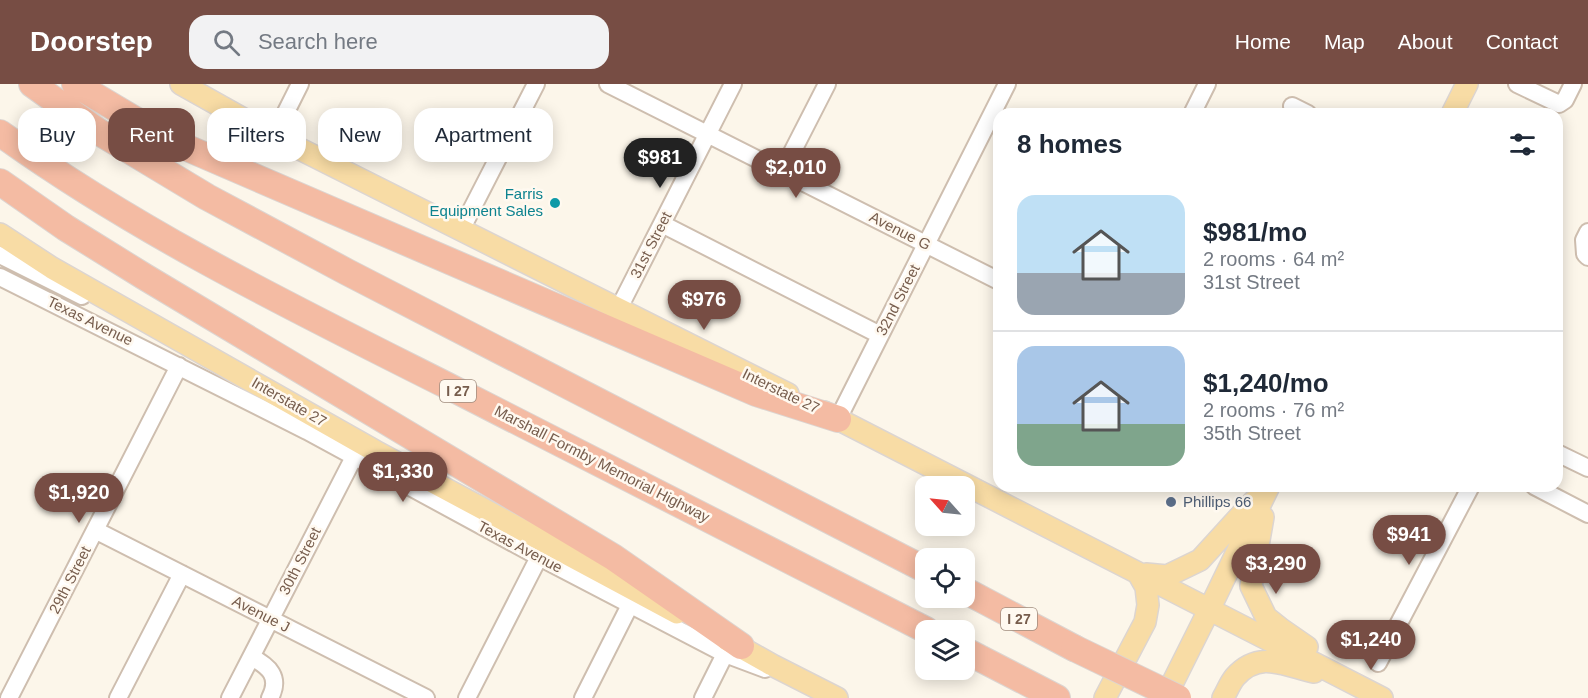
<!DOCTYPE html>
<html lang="en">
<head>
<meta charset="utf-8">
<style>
  :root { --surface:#fff; --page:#f2f2f3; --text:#1f2937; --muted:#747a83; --line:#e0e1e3; --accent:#774d44 }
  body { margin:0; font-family:Arial,sans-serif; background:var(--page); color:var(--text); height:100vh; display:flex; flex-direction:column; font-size:22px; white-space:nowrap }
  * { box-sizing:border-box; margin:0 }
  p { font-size:20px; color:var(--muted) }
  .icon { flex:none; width:33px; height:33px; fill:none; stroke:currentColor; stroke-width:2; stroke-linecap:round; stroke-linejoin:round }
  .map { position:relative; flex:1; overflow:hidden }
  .panel { position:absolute; left:993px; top:24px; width:570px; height:384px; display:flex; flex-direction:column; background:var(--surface); border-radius:18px; box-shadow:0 3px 15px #0003 }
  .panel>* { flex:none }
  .banner { position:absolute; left:18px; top:24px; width:570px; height:54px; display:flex; gap:12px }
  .needle { width:39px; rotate:297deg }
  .tools { position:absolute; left:915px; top:392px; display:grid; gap:12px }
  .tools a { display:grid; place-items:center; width:60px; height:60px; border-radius:12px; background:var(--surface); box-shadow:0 3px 15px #0003; font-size:30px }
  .price { position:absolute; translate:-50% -51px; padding:0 14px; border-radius:21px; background:var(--accent); color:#fff; font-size:20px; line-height:39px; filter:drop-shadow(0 2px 3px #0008) }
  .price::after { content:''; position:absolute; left:50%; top:36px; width:18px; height:14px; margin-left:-9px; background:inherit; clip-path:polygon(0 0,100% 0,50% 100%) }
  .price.active { background:#222; color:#fff }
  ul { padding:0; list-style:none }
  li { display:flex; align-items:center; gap:18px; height:150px; padding:0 24px }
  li+li { border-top:2px solid var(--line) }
  li span { display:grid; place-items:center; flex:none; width:168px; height:120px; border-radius:18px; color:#555 }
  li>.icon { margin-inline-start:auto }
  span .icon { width:72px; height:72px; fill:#fffc; stroke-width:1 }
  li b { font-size:26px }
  h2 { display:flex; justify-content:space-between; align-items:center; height:72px; padding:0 24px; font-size:26px }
  .chip { padding:0 21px; border-radius:18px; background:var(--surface); box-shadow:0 3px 15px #0003; font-size:21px; line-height:54px }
  .chip.active { background:var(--accent); color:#fff }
  header { display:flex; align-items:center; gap:36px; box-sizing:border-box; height:84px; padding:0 30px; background:var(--accent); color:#fff }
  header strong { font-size:28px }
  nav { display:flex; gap:33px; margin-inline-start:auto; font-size:21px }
  .search { width:420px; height:54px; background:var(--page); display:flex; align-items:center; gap:15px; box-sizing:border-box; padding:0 21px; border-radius:18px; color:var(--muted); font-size:22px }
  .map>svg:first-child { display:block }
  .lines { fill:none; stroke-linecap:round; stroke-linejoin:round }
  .minor-casing { stroke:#cebeaf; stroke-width:20 }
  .major-casing { stroke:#dcd5d1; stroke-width:24 }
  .highway-casing { stroke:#dcd5d1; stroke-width:28 }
  .minor { stroke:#fff; stroke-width:16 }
  .major { stroke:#f8dca5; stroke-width:21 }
  .highway { stroke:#f4bba3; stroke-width:26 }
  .highway-bridge-casing { stroke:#dcd5d1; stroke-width:28; stroke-linecap:butt }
  .highway-bridge { stroke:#f4bba3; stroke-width:26 }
  .culture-dot { fill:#0f9aa8; stroke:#fff9f0; stroke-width:2 }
  .service-dot { fill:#5c6f8a; stroke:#fff9f0; stroke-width:2 }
  .labels { text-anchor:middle; stroke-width:5; stroke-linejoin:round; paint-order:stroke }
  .shield { fill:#fff9f0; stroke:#a08c7e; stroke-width:1.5 }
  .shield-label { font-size:14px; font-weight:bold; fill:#775d4d }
  .culture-label { font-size:15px; fill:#0d838f; stroke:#fff9f0; text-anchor:end }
  .street-label { font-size:15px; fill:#775d4d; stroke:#fff9f0 }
  .service-label { font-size:15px; fill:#4e5e75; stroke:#fff9f0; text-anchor:start }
</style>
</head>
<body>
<header>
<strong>Doorstep</strong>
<div class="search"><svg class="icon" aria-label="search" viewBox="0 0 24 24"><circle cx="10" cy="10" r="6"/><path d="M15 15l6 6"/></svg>Search here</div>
<nav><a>Home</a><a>Map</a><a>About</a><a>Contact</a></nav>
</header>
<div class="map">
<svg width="1588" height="614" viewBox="0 0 1588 614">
  <rect width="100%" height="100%" fill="#fcf6ea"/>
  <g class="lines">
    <defs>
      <path id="minor" d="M 608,0 L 999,197
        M 1517,0 L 1559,20 L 1565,16 L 1573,0
        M 1292,22 L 1308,30
        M 1192,30 L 1207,0
        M 274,52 L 300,0
        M 782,88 L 827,0
        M 662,140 L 880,251
        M 461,146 L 536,0
        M 1588,148 L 1584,156 L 1585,170 L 1588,173
        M 0,171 L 82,212
        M 0,193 L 307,347 L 539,473 L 725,570 L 765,585
        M 618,226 L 733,0
        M 838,335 L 1007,0
        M 1557,369 L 1588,384
        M 1534,402 L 1588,430
        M 95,446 L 426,614
        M 251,573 C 269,582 281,593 270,614
        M 1378,579 L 1471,402
        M 9,614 L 179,282
        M 118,614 L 182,490
        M 230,614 L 354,373
        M 467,614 L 539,473
        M 583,614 L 630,521
        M 703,614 L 725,570"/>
      <path id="major" d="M 181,0 L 274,52 L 788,310
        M 1452,30 L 1467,0
        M 0,150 L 52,184 L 375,367 L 677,529
        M 824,328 L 1382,614
        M 1263,433 L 1251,502 L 1266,533 L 1281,545 L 1307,563
        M 1146,490 L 1167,492 L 1200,476 L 1253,418
        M 726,555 L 772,581 L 837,614
        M 1105,614 L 1145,538 L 1148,521 L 1146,503 L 1138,489
        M 1165,614 L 1209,526 L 1269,402
        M 1223,614 C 1227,607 1230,599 1235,593 C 1259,566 1284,581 1314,588"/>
      <path id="highway" d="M 32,0 L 99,48 L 207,113 L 347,188 L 926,486
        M 75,0 L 132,34 L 185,63 L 756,309 L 838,335
        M 0,49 C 139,149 293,224 446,301 C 606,382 766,463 926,546
        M 0,98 L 66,144 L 145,193 L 613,473 L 741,562
        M 964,506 L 1074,564
        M 964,566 L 1057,614"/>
    </defs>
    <use href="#minor" class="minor-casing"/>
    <use href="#major" class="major-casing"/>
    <use href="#highway" class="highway-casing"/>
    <use href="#minor" class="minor"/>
    <use href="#major" class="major"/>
    <use href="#highway" class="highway"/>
    <defs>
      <path id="highway-bridge" d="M 1074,564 L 1178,614"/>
    </defs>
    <use href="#highway-bridge" class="highway-bridge-casing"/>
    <use href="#highway-bridge" class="highway-bridge"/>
  </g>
  <circle class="culture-dot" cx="555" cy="119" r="6"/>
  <circle class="service-dot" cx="1171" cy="418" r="6"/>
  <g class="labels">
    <g class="shield">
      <rect x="440" y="296" width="36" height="22" rx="4.5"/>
      <rect x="1001" y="524" width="36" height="22" rx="4.5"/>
    </g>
    <g class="shield-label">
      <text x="458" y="312">I 27</text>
      <text x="1019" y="540">I 27</text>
    </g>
    <g class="culture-label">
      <text x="543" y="115">Farris<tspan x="543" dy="17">Equipment Sales</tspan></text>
    </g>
    <g class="street-label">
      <text transform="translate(900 147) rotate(27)" y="5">Avenue G</text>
      <text transform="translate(651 161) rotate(-63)" y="5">31st Street</text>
      <text transform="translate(898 216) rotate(-63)" y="5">32nd Street</text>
      <text transform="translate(90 237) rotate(26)" y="5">Texas Avenue</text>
      <text transform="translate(781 307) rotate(26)" y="5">Interstate 27</text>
      <text transform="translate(289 318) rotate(30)" y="5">Interstate 27</text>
      <text transform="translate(602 380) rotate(27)" y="5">Marshall Formby Memorial Highway</text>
      <text transform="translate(520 463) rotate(28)" y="5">Texas Avenue</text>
      <text transform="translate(300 477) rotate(-63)" y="5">30th Street</text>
      <text transform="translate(70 496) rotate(-63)" y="5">29th Street</text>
      <text transform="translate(261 530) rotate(27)" y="5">Avenue J</text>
    </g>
    <g class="service-label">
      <text x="1183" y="423">Phillips 66</text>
    </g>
  </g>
</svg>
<div class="tools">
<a><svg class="needle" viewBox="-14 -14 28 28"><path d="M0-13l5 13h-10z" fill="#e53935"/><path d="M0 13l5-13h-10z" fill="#747a83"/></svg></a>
<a><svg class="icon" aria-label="locate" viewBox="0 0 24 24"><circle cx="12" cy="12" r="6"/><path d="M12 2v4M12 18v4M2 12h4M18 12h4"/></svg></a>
<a><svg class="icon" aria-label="layers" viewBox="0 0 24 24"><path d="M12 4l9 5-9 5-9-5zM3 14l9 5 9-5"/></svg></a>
</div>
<b class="price active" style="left:660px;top:105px">$981</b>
<b class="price" style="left:796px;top:115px">$2,010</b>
<b class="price" style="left:704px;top:247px">$976</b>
<b class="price" style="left:403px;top:419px">$1,330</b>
<b class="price" style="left:79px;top:440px">$1,920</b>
<b class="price" style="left:1409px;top:482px">$941</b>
<b class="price" style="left:1276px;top:511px">$3,290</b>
<b class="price" style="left:1371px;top:587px">$1,240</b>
<div class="banner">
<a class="chip">Buy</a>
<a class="chip active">Rent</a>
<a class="chip">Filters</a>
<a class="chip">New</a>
<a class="chip">Apartment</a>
</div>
<section class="panel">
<h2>8 homes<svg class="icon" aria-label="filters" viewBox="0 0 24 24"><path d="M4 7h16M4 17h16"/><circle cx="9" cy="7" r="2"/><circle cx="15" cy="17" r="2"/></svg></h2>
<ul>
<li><span style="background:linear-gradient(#bfe0f5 65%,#9aa5b1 0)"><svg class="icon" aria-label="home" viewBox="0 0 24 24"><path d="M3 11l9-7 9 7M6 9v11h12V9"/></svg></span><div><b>$981/mo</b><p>2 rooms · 64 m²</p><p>31st Street</p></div></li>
<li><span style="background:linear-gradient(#a9c7e8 65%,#7fa58c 0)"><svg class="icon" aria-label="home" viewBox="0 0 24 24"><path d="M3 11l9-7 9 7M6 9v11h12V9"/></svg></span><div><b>$1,240/mo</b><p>2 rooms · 76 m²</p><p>35th Street</p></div></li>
</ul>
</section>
</div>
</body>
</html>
